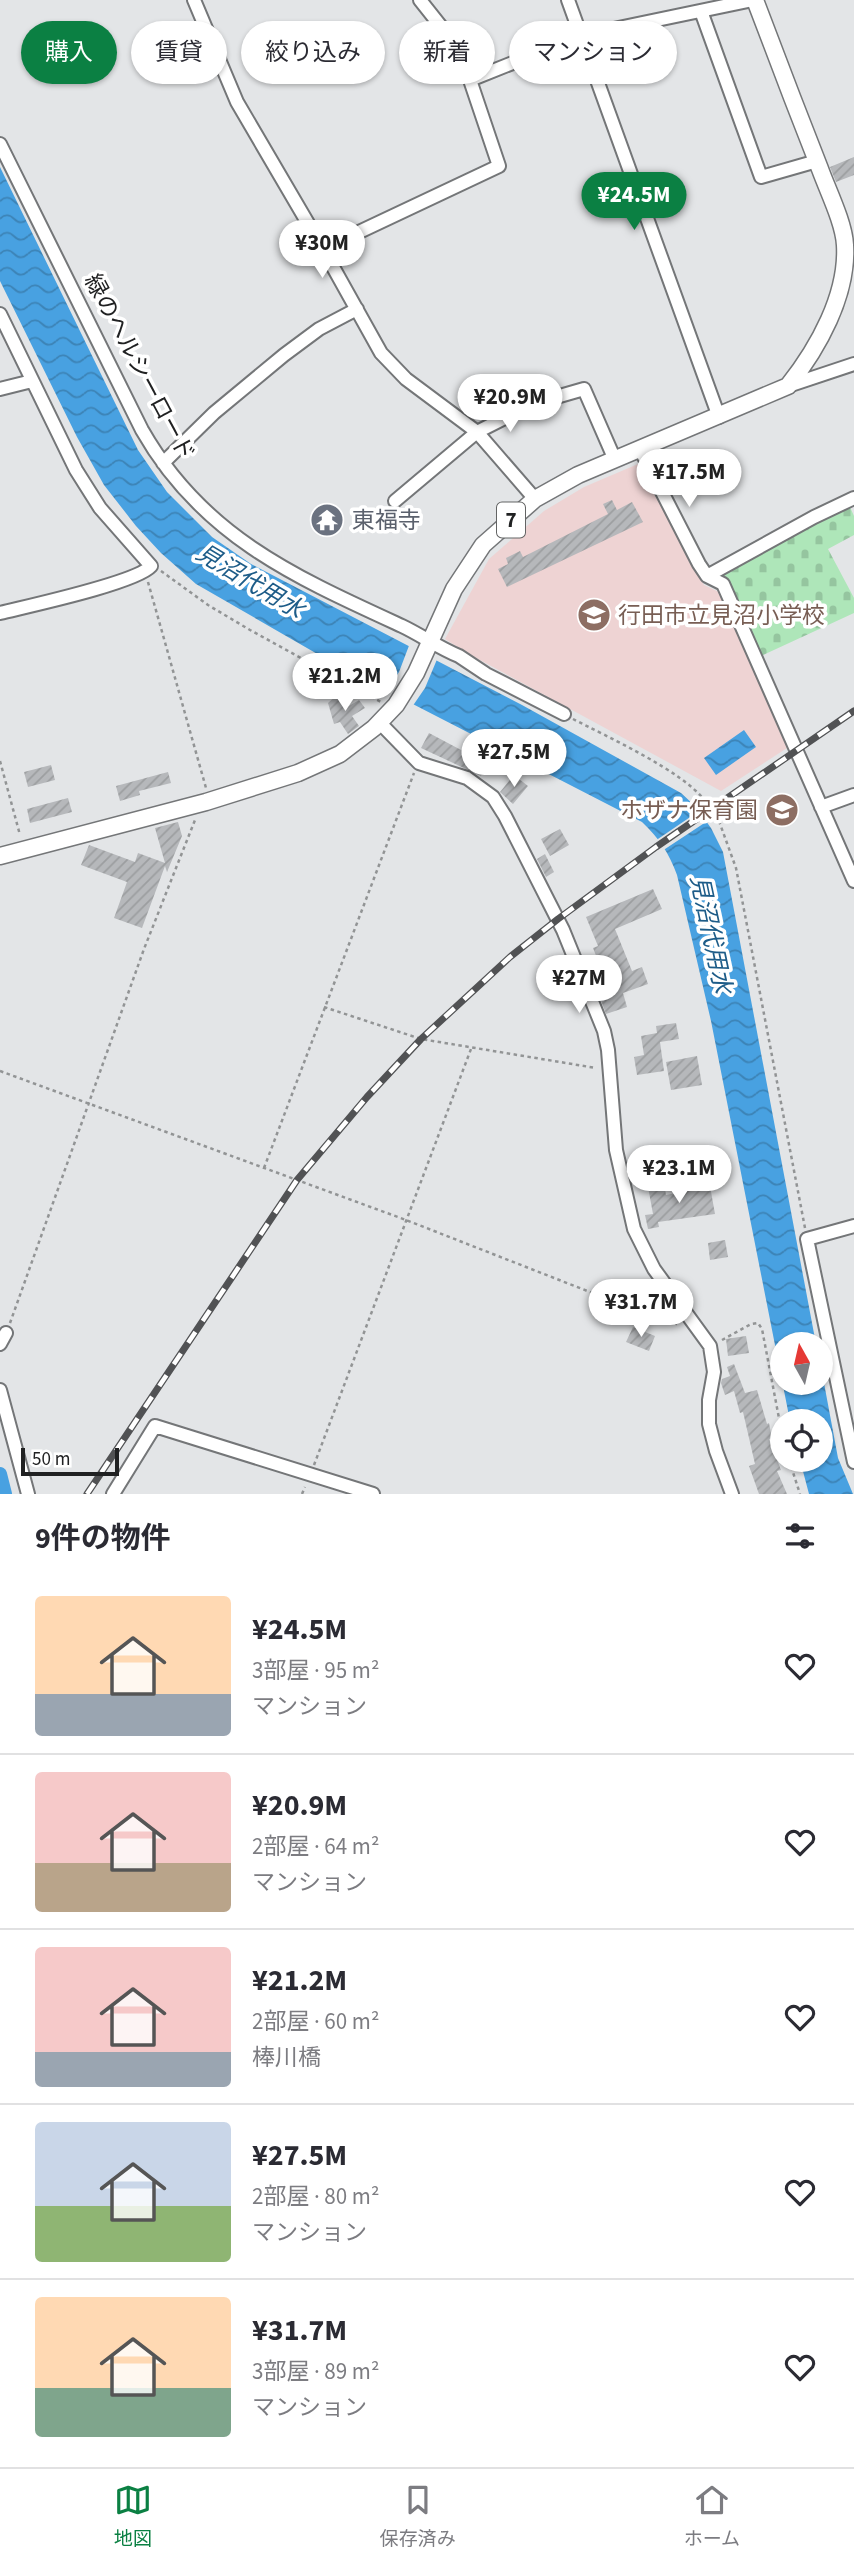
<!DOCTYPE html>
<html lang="ja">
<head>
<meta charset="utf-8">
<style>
  :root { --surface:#fff; --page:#f7f7f7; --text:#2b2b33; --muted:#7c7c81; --line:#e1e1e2; --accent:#0b8043 }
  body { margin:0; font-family:"Source Sans 3","Noto Sans JP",sans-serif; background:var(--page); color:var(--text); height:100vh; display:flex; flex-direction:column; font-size:26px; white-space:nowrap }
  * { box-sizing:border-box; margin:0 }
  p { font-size:23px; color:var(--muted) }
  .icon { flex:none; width:38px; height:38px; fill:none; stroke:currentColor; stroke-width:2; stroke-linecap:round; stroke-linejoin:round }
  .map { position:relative; height:1494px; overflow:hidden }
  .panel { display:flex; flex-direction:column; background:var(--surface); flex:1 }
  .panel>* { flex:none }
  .banner { position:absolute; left:21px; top:21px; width:812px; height:63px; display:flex; gap:14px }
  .needle { width:46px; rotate:352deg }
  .buttons { position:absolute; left:770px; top:1332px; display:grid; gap:14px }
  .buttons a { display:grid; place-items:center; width:63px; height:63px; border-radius:50%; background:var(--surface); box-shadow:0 2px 5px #0004; font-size:35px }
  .scale { position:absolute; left:21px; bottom:18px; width:98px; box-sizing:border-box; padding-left:7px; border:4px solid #202122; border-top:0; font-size:19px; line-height:24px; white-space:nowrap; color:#202122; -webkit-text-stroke:5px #fff; paint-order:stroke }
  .price { position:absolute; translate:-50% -60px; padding:0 16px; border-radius:24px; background:#fff; color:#222; font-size:23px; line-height:46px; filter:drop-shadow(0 2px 4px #0008) }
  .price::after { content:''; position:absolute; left:50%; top:42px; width:21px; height:16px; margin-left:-10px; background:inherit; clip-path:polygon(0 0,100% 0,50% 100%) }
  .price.active { background:var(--accent); color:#fff }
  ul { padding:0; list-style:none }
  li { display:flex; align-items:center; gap:21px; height:175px; padding:0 35px }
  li+li { border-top:2px solid var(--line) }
  li span { display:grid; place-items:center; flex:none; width:196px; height:140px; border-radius:7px; color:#555 }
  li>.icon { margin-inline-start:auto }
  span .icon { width:84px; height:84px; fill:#fffc; stroke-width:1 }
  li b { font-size:30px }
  h2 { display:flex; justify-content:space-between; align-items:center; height:84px; padding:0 35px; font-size:30px }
  .tag { padding:0 24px; border-radius:32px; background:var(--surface); box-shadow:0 2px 5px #0004; font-size:24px; line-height:63px }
  .tag.active { background:var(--accent); color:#fff }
  .dock { display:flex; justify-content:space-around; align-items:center; height:98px; border-top:2px solid var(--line); background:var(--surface); font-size:19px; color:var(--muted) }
  .dock a { display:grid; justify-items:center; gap:4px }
  .dock .active { color:var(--accent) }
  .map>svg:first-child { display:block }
  .education { fill:#eed3d3 }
  .cemetery { fill:url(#cemetery-stones) }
  .water { fill:url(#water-waves) }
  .pier { fill:#e3e5e7 }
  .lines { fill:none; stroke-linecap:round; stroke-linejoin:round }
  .canal { stroke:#48a1e1; stroke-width:14 }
  .building { fill:url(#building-hatch) }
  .minor-casing { stroke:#747678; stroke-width:16 }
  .major-casing { stroke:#747678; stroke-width:19 }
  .path { stroke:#929495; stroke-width:2.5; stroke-dasharray:3.5 3.5; stroke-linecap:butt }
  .minor { stroke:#fff; stroke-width:12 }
  .major { stroke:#fff; stroke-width:16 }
  .rail-casing { stroke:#515254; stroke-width:7 }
  .rail { stroke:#fff; stroke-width:4.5; stroke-dasharray:13; stroke-linecap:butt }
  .labels { text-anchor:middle; stroke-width:7; stroke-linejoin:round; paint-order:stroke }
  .shield { fill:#fff; stroke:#636464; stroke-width:2 }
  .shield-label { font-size:21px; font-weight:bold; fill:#202122 }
  .street-label { font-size:23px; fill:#202122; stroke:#fff }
  .worship-label { font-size:23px; fill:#5b616d; stroke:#fff; text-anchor:start }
  .education-label { font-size:23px; fill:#785e54; stroke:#fff; text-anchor:start }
  .water-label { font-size:24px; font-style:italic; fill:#1d5c88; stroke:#fff }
</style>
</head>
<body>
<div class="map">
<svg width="854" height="1494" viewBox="0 0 854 1494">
  <defs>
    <pattern id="cemetery-stones" width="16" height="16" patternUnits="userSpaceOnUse" patternTransform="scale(1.75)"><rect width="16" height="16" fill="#aee6b9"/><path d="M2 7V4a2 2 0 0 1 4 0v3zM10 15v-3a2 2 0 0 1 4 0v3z" fill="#95c59f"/></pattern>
    <pattern id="water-waves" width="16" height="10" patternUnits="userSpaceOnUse" patternTransform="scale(1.75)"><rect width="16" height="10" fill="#48a1e1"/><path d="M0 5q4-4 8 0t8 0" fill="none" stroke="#3c83b6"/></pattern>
    <pattern id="building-hatch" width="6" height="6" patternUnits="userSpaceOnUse" patternTransform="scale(1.75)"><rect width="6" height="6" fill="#b6b8bb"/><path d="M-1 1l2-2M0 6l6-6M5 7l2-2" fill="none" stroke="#9c9ea0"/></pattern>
  </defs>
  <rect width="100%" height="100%" fill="#e3e5e7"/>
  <path class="education" d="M 638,464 L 704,585 L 719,592 L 787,748 L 721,791 L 467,653 L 445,639 L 489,559 L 544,511 L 584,487 Z"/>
  <path class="cemetery" d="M 849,505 L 854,516 L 854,535 L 828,549 L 854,598 L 854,613 L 759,657 L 722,573 Z"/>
  <path class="water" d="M 0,167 L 138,450 L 167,492 L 212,537 L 251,564 L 522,705 L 681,793 L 695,806 L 711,828 L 723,852 L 816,1344 L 782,1344 L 782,1382 L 821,1382 L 821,1367 L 838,1458 L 853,1494 L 809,1494 L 800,1460 L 821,1460 L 821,1421 L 790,1421 L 711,1021 L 677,875 C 669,853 659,838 642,822 L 333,663 L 196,584 L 161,553 L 136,526 L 104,485 L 77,437 L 0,281 Z
    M 744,730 L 756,747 L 716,775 L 704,758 Z"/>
  <path class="pier" d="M 410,643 L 438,657 L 425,688 L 412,707 L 385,693 L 399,672 Z
    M 702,809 L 709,820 L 662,851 L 655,841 Z"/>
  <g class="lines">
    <path class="canal" d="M 0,1474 L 5,1494"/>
  </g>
  <path class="building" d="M 854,157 L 854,175 L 836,182 L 830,167 Z
    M 612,500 L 617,510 L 632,502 L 643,522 L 507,587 L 498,569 L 508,564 L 506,558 L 520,551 L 523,557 L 608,514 L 603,504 Z
    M 338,694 L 349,706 L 359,700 L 365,708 L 352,716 L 359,726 L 348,734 L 340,722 L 334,724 L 328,703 Z
    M 429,733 L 463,751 L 461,755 L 485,766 L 481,776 L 421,748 Z
    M 51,765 L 55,780 L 28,787 L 24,772 Z
    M 168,772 L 171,783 L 139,791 L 140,795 L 120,801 L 116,786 Z
    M 514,775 L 528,786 L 513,804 L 500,792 Z
    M 68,798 L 72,812 L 30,823 L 27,809 Z
    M 178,822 L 182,836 L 167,872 L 165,866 L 142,928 L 114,918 L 127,882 L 81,865 L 89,845 L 135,862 L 138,853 L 165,863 L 155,828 Z
    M 560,829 L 569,845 L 550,856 L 541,839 Z
    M 545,854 L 554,872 L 546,877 L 537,859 Z
    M 653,889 L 662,909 L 615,929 L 632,971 L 642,967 L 648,984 L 623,993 L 627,1007 L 606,1014 L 595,984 L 606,981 L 593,948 L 598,946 L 586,917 Z
    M 676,1023 L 679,1039 L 660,1042 L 664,1071 L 637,1075 L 634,1057 L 644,1055 L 641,1036 L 657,1033 L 656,1026 Z
    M 697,1056 L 702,1085 L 671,1090 L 666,1062 Z
    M 664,1184 L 666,1195 L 710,1186 L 715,1214 L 658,1222 L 659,1227 L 648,1229 L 645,1215 L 653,1214 L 648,1187 Z
    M 725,1240 L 728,1257 L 710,1260 L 708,1243 Z
    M 633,1327 L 655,1336 L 649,1351 L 626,1342 Z
    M 746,1336 L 749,1353 L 728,1356 L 726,1339 Z
    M 734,1364 L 745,1393 L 757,1390 L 767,1424 L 769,1423 L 772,1438 L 769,1439 L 781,1470 L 777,1471 L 787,1494 L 759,1494 L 749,1466 L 755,1464 L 743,1412 L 740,1413 L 734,1391 L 725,1395 L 721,1383 L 722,1379 L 730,1376 L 727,1367 Z"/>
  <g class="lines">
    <defs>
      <path id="minor" d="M 194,0 L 237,102 L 323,249 L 381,353 L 406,379 L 477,432 L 535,499
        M 420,0 L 443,29 L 470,80
        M 568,0 L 719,417
        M 701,11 L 761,177 L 817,161
        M 0,144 L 142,430 C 202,536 295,577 402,626 C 421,635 439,648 459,656 L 486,674 L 564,714
        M 323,249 L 499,166 L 470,80 L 580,36 L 753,0
        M 0,314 L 76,470 L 100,508 L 151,566 C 136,583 28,606 0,613
        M 788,386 L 854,364
        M 0,389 L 32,381
        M 640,449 L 699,564 L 707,576 L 723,584 L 854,881
        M 163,463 L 214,413 L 284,355 L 319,329 L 357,309
        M 395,501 L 477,432 L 532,404 L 584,389 L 615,460
        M 707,576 L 814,517 L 854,498
        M 380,723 L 419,763 L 467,778 L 493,797 L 505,816 L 563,930 L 604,1031 L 608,1050 L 616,1150 L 634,1229 L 654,1269 L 710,1346 L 714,1372 L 709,1400 L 709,1424 L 716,1451 L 732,1494
        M 821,807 L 854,795
        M 854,1226 L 807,1239 L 854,1462
        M 0,1344 L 6,1333
        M 0,1390 L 28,1494
        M 113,1494 L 155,1426 L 373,1494"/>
      <path id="major" d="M 0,856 L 206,802 L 298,773 L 340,754 L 374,728 L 396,705 L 416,673 L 454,589 L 483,545 L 535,499 L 578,475 L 788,386 C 818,348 848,295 845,245 C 844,223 828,191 820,169 C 798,113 776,56 755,0"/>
    </defs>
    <use href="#minor" class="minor-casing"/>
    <use href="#major" class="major-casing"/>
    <path class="path" d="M 161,571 L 208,605 L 250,630 L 381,702
      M 148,582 L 206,788
      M 573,719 C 606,736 684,772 704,800
      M 0,761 L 20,835
      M 719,821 L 736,868 L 805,1228
      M 324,1007 L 421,1039 L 596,1068
      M 0,1071 L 406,1220 L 664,1321 L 677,1324
      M 264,1168 L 414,773
      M 10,1323 L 144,949 L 195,820
      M 722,1340 L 751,1324 L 758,1323 L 762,1329 L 782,1434
      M 789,1460 L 800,1494
      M 314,1465 L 471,1049
      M 302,1494 L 305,1487"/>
    <use href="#minor" class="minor"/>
    <use href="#major" class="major"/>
    <defs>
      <path id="rail" d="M 87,1494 L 297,1180 L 367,1097 L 421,1039 L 510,957 L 558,919 L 656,847 L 854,711"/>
    </defs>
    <use href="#rail" class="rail-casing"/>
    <use href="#rail" class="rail"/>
  </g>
  <defs>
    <symbol id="temple-disc" viewBox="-11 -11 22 22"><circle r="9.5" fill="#6b7280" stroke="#fff"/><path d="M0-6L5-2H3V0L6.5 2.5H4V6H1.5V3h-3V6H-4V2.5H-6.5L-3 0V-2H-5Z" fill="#fff"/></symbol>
    <symbol id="school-disc" viewBox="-11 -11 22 22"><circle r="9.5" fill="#8d6e63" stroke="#fff"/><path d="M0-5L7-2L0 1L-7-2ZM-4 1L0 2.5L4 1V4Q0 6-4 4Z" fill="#fff"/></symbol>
  </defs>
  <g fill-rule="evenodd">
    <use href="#temple-disc" x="308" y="501" width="38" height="38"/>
    <use href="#school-disc" x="575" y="596" width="38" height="38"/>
    <use href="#school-disc" x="763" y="791" width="38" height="38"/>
  </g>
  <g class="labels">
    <rect class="shield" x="497" y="502.5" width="28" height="35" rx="5"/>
    <g class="shield-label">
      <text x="511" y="527">7</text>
    </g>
    <g class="street-label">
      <text transform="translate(140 367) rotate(62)" y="8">緑のヘルシーロード</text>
    </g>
    <g class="worship-label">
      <text x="352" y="528">東福寺</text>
    </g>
    <g class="education-label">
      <text x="618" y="623">行田市立見沼小学校</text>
      <text x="758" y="818" text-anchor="end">ホザナ保育園</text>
    </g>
    <g class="water-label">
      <text transform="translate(250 581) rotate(31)" y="8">見沼代用水</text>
      <text transform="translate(711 934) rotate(78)" y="8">見沼代用水</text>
    </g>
  </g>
</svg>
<div class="buttons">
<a><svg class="needle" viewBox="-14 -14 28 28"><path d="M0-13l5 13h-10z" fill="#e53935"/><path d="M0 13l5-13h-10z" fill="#7c7c81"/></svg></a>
<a><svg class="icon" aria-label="locate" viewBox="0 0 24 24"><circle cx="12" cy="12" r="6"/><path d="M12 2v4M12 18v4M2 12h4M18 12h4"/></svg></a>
</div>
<div class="scale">50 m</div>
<b class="price active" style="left:634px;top:232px">¥24.5M</b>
<b class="price" style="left:322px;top:280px">¥30M</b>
<b class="price" style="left:510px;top:434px">¥20.9M</b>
<b class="price" style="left:689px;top:509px">¥17.5M</b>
<b class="price" style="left:345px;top:713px">¥21.2M</b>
<b class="price" style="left:514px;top:789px">¥27.5M</b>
<b class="price" style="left:579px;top:1015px">¥27M</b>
<b class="price" style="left:679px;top:1205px">¥23.1M</b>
<b class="price" style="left:641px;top:1339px">¥31.7M</b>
<div class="banner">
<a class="tag active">購入</a>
<a class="tag">賃貸</a>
<a class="tag">絞り込み</a>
<a class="tag">新着</a>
<a class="tag">マンション</a>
</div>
</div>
<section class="panel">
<h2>9件の物件<svg class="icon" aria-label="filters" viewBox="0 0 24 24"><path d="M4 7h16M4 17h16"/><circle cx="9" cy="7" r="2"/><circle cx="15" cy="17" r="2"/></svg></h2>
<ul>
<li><span style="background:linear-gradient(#ffd9b3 70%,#9aa5b1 0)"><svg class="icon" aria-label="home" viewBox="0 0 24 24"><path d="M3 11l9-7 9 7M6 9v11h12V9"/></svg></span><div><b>¥24.5M</b><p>3部屋 · 95 m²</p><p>マンション</p></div><svg class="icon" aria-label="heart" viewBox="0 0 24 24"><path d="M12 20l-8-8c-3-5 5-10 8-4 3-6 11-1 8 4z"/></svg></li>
<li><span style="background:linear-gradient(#f6c9c9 65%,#b9a48a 0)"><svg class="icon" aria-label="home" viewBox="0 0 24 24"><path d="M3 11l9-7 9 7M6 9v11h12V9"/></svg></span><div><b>¥20.9M</b><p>2部屋 · 64 m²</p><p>マンション</p></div><svg class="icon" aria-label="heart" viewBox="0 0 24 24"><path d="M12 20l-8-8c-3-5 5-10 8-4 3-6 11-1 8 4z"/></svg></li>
<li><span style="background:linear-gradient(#f6c9c9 75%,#9aa5b1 0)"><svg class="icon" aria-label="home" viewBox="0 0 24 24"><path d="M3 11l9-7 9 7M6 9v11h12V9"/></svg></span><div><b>¥21.2M</b><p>2部屋 · 60 m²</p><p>棒川橋</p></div><svg class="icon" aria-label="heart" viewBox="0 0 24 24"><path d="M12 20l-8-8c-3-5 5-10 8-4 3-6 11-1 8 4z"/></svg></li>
<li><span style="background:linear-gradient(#c9d6e8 60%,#8fb573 0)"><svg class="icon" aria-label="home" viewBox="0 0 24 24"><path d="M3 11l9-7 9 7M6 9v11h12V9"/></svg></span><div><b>¥27.5M</b><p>2部屋 · 80 m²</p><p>マンション</p></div><svg class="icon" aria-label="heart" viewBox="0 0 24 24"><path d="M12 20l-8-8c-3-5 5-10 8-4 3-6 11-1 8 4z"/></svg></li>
<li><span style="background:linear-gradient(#ffd9b3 65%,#7fa58c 0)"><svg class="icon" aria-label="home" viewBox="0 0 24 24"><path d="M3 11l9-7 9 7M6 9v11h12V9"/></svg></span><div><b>¥31.7M</b><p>3部屋 · 89 m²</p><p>マンション</p></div><svg class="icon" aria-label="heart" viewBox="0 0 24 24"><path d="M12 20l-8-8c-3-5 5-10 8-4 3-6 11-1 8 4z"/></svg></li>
</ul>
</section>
<nav class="dock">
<a class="active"><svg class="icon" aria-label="map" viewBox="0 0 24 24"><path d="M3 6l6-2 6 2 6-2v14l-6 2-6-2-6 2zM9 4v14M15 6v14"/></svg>地図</a>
<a><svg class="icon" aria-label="saved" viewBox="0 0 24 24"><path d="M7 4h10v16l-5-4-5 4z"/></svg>保存済み</a>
<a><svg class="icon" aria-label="home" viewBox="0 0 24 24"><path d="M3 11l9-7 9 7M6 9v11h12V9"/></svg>ホーム</a>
</nav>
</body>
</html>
